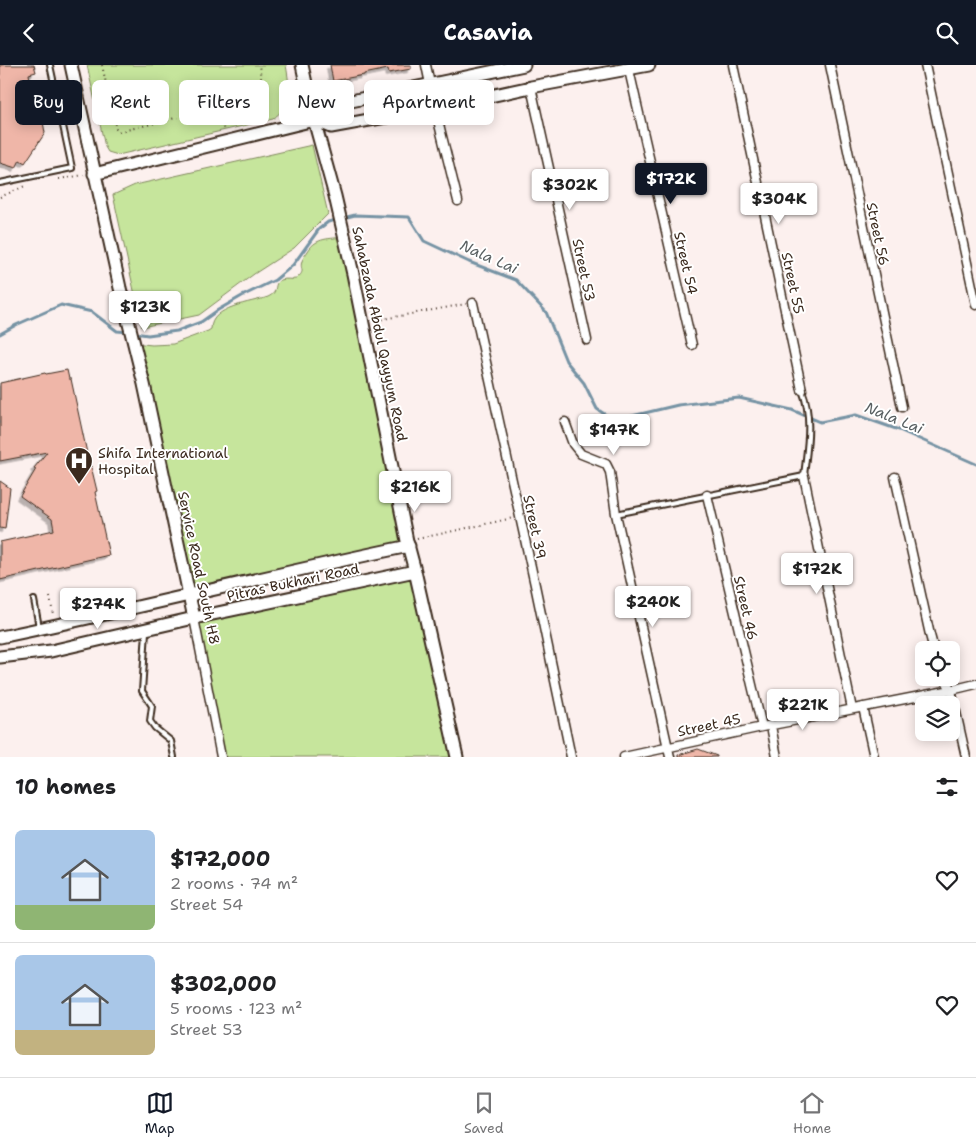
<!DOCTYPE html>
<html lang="en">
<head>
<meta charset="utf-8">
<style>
  :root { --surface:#fff; --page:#f6f6f6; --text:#202124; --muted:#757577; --line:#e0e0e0; --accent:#111827 }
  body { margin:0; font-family:"Shantell Sans",sans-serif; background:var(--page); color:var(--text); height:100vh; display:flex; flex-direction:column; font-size:19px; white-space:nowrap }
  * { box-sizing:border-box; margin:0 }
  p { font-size:16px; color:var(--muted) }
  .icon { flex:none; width:28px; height:28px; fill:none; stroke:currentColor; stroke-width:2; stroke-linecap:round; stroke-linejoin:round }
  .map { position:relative; height:692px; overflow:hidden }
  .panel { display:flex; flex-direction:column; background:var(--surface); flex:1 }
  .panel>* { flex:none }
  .guide { position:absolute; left:15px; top:15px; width:500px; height:45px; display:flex; gap:10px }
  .tools { position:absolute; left:915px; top:576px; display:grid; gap:10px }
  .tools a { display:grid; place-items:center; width:45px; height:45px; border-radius:8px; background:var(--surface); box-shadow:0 2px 12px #0003; font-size:25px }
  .price { position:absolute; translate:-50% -42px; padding:0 11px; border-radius:5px; background:#fff; color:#222; font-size:16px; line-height:32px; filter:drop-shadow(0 1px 2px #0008) }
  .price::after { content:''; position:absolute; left:50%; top:30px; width:15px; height:11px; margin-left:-8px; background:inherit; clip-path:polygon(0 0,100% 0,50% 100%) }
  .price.current { background:var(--accent); color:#fff }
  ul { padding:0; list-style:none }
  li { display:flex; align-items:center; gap:15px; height:125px; padding:0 15px }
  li+li { border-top:1px solid var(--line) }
  li span { display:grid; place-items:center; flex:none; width:140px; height:100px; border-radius:8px; color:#555 }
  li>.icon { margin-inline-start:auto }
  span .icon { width:60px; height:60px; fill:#fffc; stroke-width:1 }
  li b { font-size:21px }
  h2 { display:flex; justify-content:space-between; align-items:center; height:60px; padding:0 15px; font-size:21px }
  .chip { padding:0 18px; border-radius:8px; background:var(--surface); box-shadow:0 2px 12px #0003; font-size:18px; line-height:45px }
  .chip.current { background:var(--accent); color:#fff }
  header { display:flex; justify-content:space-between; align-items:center; height:65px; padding:0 15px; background:var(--accent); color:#fff; font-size:22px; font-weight:700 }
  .tab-bar { display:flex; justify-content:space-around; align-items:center; height:70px; border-top:1px solid var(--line); background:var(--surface); font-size:14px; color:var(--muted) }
  .tab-bar a { display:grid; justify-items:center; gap:2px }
  .tab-bar .current { color:var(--accent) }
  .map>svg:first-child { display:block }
  .green { fill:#c6e59c; stroke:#80885d }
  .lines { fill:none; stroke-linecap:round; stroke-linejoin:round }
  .stream { stroke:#7693a4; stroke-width:3 }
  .building { fill:#efb6a8; stroke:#3b2a1e; filter:url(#shadow) }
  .lane-casing { stroke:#3b2a1e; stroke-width:8 }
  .street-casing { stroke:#3b2a1e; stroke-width:11 }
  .secondary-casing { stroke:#3b2a1e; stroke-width:15 }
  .path { stroke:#3b2a1e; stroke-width:2; stroke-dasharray:1 4; stroke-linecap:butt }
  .lane { stroke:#fff; stroke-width:4 }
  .street { stroke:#fff; stroke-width:8 }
  .secondary { stroke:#fff; stroke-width:11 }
  .labels { text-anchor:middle; stroke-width:4; stroke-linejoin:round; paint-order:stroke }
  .street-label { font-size:14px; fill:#3b2a1e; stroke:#fff }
  .poi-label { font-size:14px; fill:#3b2a1e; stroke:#fff; text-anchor:start }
  .water-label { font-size:15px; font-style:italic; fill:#585f61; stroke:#fff }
</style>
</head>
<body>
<header><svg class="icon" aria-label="back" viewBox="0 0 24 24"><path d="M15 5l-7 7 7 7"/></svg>Casavia<svg class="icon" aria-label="search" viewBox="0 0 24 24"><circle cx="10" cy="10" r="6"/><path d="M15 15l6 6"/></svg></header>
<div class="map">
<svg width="976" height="692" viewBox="0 0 976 692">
  <defs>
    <filter id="shadow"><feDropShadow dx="-3.5" dy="3.5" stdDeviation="0" flood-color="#0004"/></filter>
  </defs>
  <rect width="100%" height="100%" fill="#fcf0ee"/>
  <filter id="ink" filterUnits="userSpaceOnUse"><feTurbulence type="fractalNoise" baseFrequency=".02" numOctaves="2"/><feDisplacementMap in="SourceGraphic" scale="10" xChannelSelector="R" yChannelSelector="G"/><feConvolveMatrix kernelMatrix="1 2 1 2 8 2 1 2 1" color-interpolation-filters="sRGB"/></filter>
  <g filter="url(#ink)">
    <path class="green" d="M 87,0 L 286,0 C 290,22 292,39 273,54 L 118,90 L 108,87 L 105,82 Z
      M 312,80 L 328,149 L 294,183 L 254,209 L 199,250 L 142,262 L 113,130 L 135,120 Z
      M 345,172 L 409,481 L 190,529 L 134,278 L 152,280 L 173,279 L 208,266 L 211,264 C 211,241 251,238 268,232 C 280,227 272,218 281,215 C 286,213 291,215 296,214 C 307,205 299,205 302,196 C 303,193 306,189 308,186 C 316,172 330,174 345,172 Z
      M 415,506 L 457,692 L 221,692 L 194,553 Z"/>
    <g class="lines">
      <path class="stream" d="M 134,268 L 148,270 L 177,266 L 201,257 L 218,245 L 242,231 L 275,215 L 293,200 L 319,164 L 328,157 L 355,150 L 409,152 L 424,176 L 469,197 L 516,215 L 546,247 L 566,296 L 584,318 L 597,344 L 616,357 L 632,351 L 678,340 L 739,333 L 792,345 L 820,357 L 856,350 L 899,365 L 976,399
        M 0,269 L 16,260 L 61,240 L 92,247 L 117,266 L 128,267"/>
    </g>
    <path class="building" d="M 0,0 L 34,0 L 36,7 L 29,9 L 34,35 L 41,34 L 43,44 L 41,45 L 45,68 L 25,98 L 20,95 L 16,103 L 0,98 Z
      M 330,0 L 411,0 L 411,4 L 389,8 L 388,4 L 364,9 L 364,10 L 333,16 Z
      M 67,305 L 69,314 L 71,314 L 90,402 L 91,401 L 97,426 L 95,427 L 109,490 L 0,515 L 0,477 L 54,465 L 52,454 L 20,431 L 36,404 L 34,403 L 47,387 L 0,396 L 0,318 L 45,308 L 46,309 Z
      M 0,416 L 10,423 L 5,464 L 0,463 Z
      M 698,684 L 717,691 L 717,692 L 678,692 L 678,690 Z"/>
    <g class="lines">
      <defs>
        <path id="lane" d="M 0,118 L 72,103 L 50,0
          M 616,449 L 804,411 C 807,383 813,352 802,325
          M 34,535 L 39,562
          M 146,567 L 142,626 L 152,641 L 150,656 L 155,663 L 171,676 L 174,692"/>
        <path id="street" d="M 426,0 L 435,43 L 458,136
          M 733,0 L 802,325
          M 830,0 L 902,342
          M 925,0 L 976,240
          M 629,5 L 692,280
          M 531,22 L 587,275
          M 473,238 L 535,520 L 571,692
          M 565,357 L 573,379 L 581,389 L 606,399 L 610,407 L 616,449 L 670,692
          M 804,411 L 852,644
          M 895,412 L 930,570 L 934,585
          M 707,430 L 762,662
          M 194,553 L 221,692
          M 944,612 L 951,625 L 966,692
          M 863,642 L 874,692
          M 771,661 L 777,692
          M 624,692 L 762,662 L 951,625 L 976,619"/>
        <path id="secondary" d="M 71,0 L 120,223 L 144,319 L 194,553
          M 302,0 L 314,55 L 335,131 L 353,209 L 407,476 L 415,506 L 457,692
          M 314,55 L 327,41 L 524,0
          M 94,109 L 314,55 L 331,62 L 435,43 L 531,22 L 649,0
          M 0,572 C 137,544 272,509 409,481
          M 0,592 L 51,586 L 194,553 L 415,506"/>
      </defs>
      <use href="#lane" class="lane-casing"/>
      <use href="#street" class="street-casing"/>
      <use href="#secondary" class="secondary-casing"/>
      <path class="path" d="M 102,0 L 116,64 L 118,67 L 258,33 L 262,30 L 263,26 L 259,0
        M 219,43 L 224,67
        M 59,114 L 84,110
        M 0,132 L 25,121
        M 372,256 L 466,239
        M 417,474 L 513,453
        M 50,532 L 53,549"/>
      <use href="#lane" class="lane"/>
      <use href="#street" class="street"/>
      <use href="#secondary" class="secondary"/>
    </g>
  </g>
  <defs>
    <symbol id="hospital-pin" viewBox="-11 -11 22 30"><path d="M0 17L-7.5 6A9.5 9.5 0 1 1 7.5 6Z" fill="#3b2a1e" stroke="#fff"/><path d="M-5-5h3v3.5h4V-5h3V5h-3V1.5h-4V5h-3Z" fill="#fff"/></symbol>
  </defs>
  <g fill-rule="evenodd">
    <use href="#hospital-pin" x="63" y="380" width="32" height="43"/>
  </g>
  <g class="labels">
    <g class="street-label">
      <text transform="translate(878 169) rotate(78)" y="5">Street 56</text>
      <text transform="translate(686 198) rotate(77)" y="5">Street 54</text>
      <text transform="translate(584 205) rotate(78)" y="5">Street 53</text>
      <text transform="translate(793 218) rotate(78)" y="5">Street 55</text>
      <text transform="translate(380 269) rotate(78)" y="5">Sahabzada Abdul Qayyum Road</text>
      <text transform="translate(535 462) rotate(78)" y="5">Street 39</text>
      <text transform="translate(199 503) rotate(78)" y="5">Service Road South H8</text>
      <text transform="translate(293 517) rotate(-12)" y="5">Pitras Bukhari Road</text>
      <text transform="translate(746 543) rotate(77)" y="5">Street 46</text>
      <text transform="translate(709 660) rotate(-12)" y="5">Street 45</text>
    </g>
    <g class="poi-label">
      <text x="98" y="393">Shifa International<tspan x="98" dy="16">Hospital</tspan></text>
    </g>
    <g class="water-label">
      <text transform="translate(489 192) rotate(24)" y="5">Nala Lai</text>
      <text transform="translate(894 353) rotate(22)" y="5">Nala Lai</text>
    </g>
  </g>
</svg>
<div class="tools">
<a><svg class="icon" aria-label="locate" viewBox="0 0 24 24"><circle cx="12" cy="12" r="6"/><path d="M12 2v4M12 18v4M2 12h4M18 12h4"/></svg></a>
<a><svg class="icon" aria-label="layers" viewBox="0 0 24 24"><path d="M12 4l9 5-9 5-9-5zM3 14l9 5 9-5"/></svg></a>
</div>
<b class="price current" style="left:671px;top:140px">$172K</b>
<b class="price" style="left:570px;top:146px">$302K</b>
<b class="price" style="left:779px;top:160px">$304K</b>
<b class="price" style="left:145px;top:268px">$123K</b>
<b class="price" style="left:614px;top:391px">$147K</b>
<b class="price" style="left:415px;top:448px">$216K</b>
<b class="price" style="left:817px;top:530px">$172K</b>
<b class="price" style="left:653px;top:563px">$240K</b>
<b class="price" style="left:98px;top:565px">$274K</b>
<b class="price" style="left:803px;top:666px">$221K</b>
<div class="guide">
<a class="chip current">Buy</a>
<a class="chip">Rent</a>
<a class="chip">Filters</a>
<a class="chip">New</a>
<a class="chip">Apartment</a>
</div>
</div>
<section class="panel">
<h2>10 homes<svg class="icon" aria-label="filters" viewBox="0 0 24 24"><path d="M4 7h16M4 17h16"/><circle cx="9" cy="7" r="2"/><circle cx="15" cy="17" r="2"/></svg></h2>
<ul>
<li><span style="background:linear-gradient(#a9c7e8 75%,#8fb573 0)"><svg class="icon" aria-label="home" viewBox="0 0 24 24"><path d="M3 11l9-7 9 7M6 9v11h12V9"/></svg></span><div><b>$172,000</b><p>2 rooms · 74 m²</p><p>Street 54</p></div><svg class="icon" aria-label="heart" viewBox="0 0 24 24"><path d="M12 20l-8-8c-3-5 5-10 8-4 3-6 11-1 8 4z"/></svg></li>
<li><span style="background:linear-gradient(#a9c7e8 75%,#c2b280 0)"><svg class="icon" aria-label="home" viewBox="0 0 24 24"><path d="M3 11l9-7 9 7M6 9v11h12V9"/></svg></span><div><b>$302,000</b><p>5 rooms · 123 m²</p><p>Street 53</p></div><svg class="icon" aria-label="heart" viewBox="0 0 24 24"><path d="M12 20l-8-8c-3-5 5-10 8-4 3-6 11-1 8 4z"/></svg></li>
</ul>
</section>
<nav class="tab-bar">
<a class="current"><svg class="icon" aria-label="map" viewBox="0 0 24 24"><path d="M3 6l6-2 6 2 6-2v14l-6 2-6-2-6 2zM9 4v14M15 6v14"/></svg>Map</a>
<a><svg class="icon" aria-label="saved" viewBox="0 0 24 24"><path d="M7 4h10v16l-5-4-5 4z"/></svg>Saved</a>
<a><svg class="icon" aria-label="home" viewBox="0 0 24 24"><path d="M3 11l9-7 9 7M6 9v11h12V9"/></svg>Home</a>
</nav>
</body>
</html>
